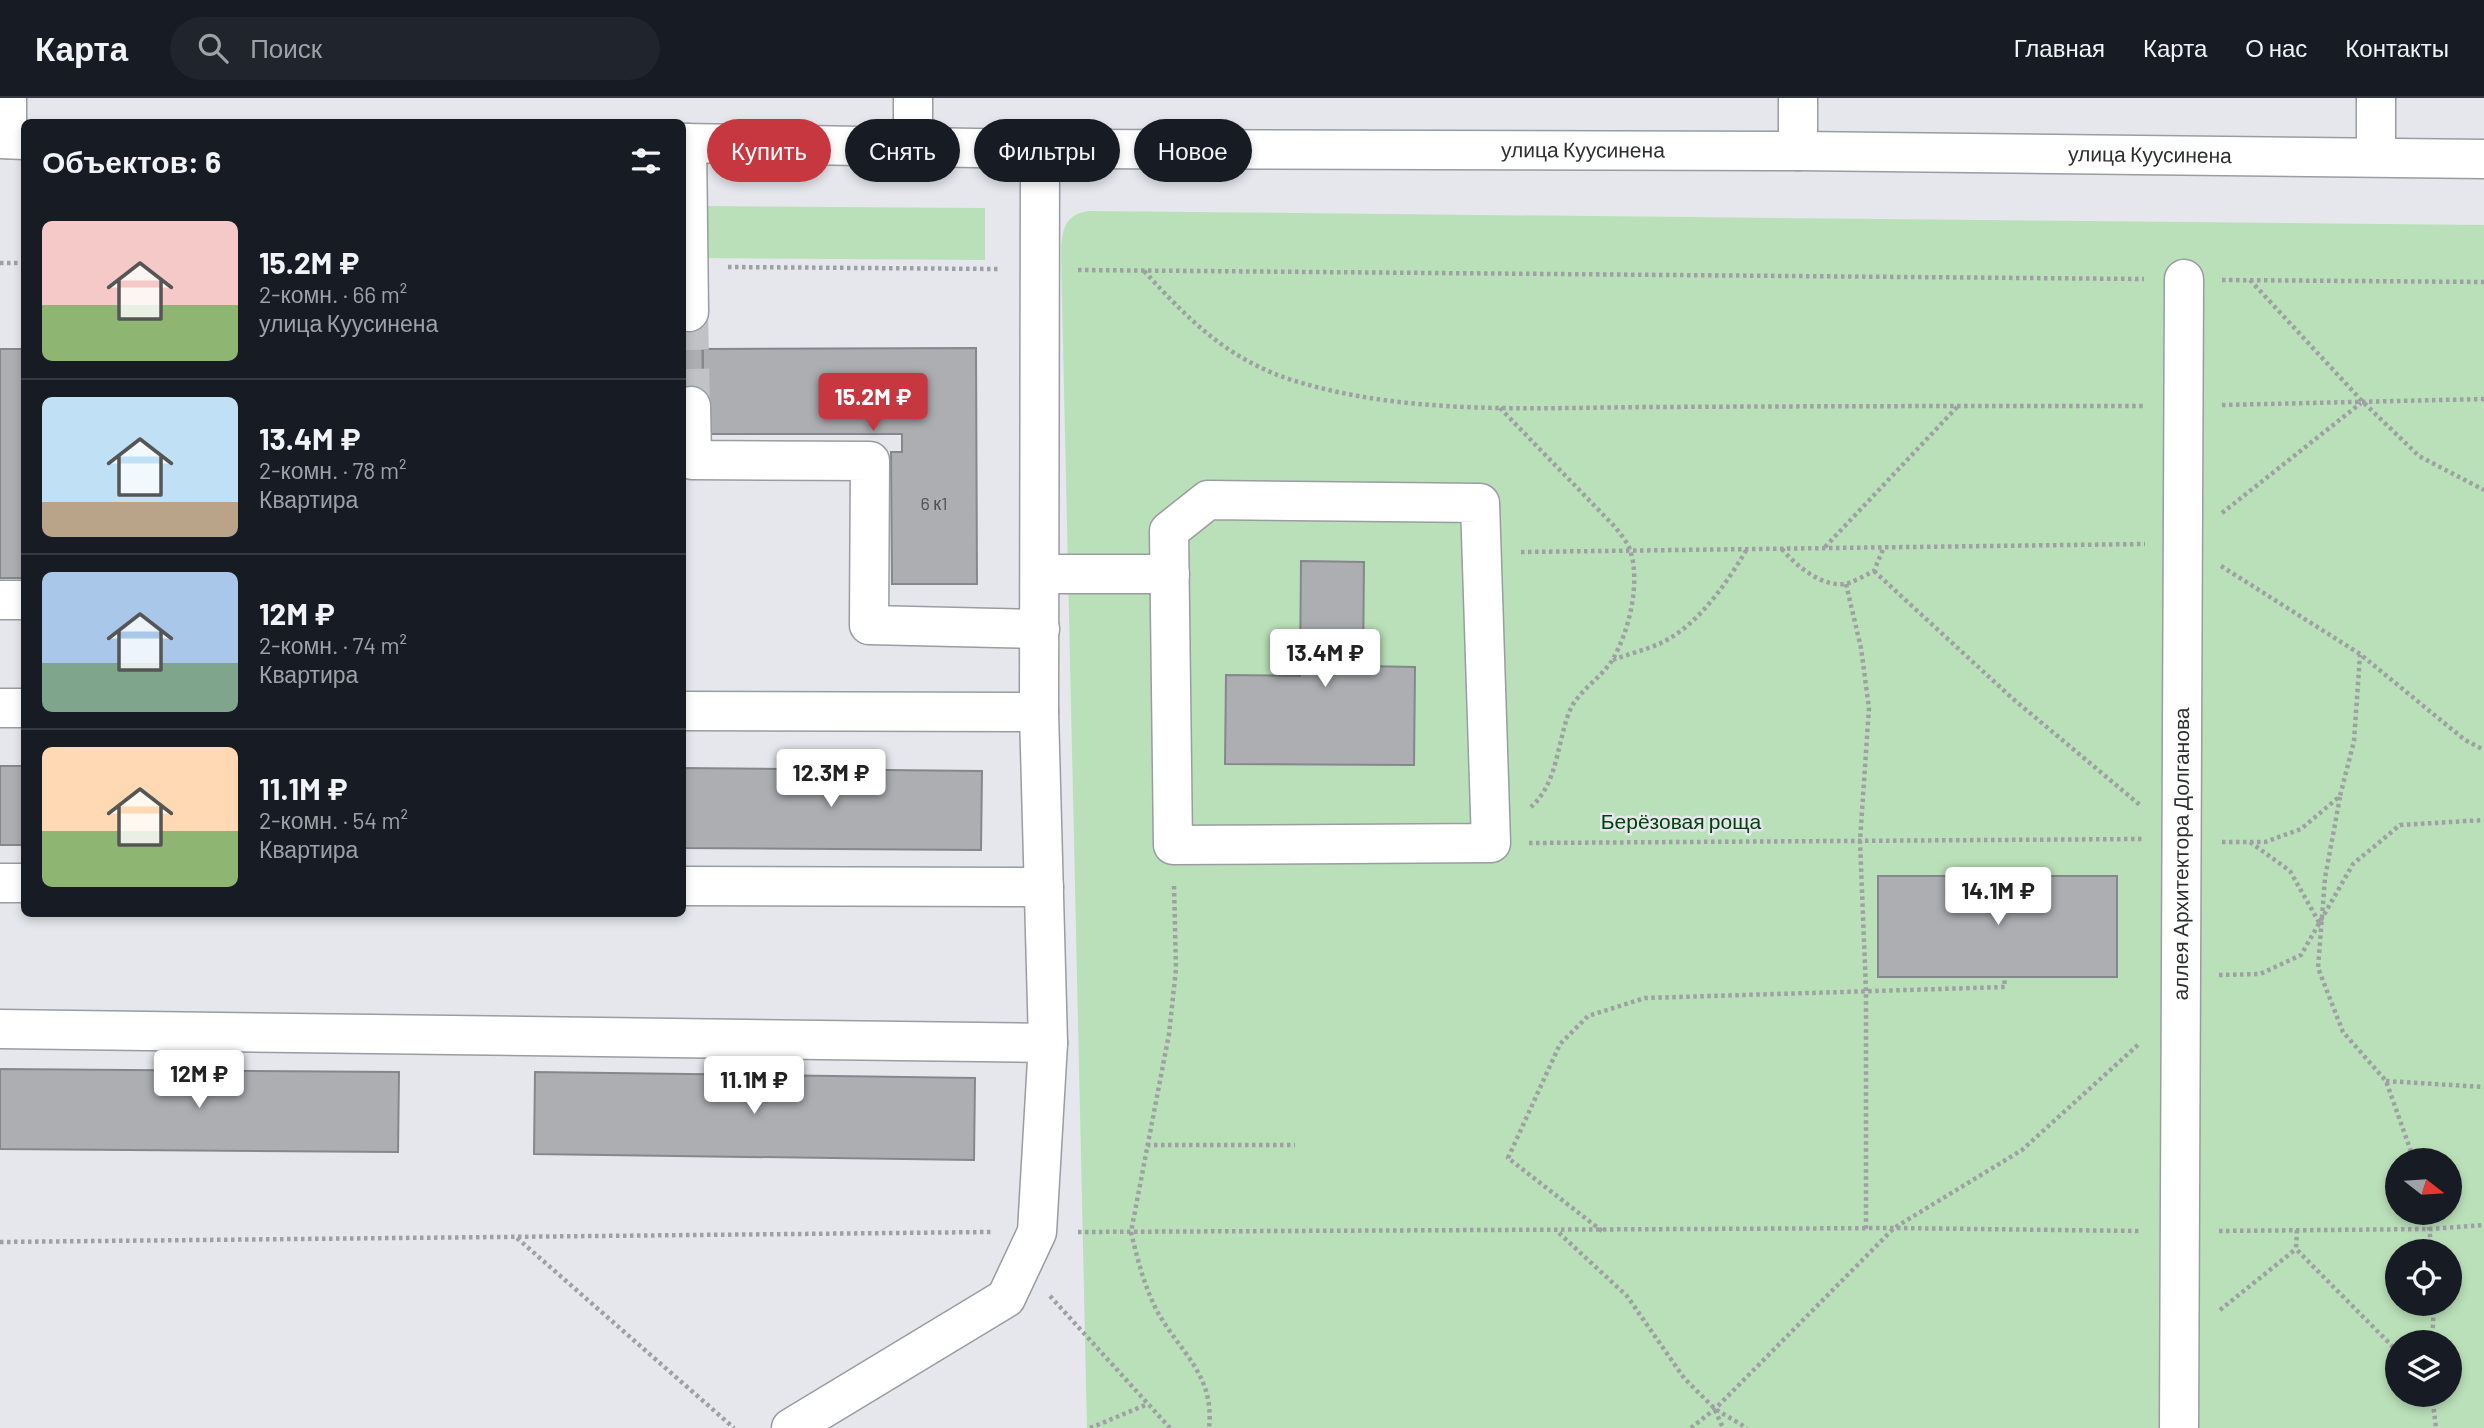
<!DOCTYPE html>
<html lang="ru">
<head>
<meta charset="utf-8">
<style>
  :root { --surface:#171b24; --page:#20242c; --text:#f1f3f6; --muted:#9ea1a6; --line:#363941; --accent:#c7373f }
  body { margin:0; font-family:Barlow,sans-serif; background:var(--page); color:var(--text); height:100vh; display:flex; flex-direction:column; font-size:26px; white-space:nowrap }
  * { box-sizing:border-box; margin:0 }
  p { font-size:23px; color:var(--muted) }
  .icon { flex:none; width:38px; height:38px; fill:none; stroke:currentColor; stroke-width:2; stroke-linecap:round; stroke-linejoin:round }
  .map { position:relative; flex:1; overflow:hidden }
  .details { position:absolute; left:21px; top:21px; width:665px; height:798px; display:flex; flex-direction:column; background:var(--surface); border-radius:10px; box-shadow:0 4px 10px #0003 }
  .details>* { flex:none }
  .top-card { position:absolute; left:707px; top:21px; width:665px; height:63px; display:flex; gap:14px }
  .needle { width:46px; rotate:107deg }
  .fabs { position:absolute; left:2385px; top:1050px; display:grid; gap:14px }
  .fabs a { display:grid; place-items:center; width:77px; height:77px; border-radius:50%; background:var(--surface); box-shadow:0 4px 10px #0003; font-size:35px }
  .price { position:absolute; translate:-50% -60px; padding:0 16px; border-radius:7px; background:#fff; color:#222; font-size:23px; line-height:46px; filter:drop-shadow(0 2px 4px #0008) }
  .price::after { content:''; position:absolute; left:50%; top:42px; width:21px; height:16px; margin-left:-10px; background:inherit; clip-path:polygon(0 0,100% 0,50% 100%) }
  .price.selected { background:var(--accent); color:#fff }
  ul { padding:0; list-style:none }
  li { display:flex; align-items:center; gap:21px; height:175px; padding:0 21px }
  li+li { border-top:2px solid var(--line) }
  li span { display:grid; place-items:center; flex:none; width:196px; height:140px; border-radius:10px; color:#555 }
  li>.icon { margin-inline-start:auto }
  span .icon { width:84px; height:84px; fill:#fffc; stroke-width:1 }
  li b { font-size:30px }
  h2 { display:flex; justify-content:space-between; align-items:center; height:84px; padding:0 21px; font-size:30px }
  .tag { padding:0 24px; border-radius:32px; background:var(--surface); box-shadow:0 4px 10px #0003; font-size:24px; line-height:63px }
  .tag.selected { background:var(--accent); color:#fff }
  header { display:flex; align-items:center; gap:42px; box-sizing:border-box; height:98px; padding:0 35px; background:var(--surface); border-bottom:2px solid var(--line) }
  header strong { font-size:33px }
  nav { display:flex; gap:38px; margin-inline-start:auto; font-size:24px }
  .search { width:490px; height:63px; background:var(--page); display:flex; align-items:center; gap:18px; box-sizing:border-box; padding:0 24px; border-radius:38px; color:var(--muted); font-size:26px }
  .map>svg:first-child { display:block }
  .green { fill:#bae0b9; fill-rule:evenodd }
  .building { fill:#acaeb2; stroke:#86878c; stroke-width:2 }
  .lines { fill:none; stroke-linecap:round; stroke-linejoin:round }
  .minor-tunnel { stroke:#c0c2c6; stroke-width:38; stroke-dasharray:38 19; stroke-linecap:butt }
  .minor-casing { stroke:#9a9ca1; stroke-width:41 }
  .major-casing { stroke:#9a9ca1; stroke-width:41 }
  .path { stroke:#9fa0a4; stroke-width:4.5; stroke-dasharray:3.5 3.5; stroke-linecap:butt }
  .minor { stroke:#fff; stroke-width:38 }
  .major { stroke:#fff; stroke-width:38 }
  .labels { text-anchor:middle; stroke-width:5; stroke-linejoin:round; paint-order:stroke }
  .number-label { font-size:18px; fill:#4d4e50 }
  .street-label { font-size:21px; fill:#2d2e30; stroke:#e5e7ec }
  .park-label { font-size:21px; fill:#02410c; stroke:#e5e7ec }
</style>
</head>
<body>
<header>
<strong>Карта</strong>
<div class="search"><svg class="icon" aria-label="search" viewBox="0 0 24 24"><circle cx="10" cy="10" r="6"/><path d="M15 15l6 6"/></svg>Поиск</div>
<nav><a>Главная</a><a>Карта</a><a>О нас</a><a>Контакты</a></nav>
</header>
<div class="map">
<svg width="2484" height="1330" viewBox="0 0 2484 1330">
  <rect width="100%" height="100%" fill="#e5e7ec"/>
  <path class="green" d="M 704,108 L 985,110 L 985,162 L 703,160 Z
    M 1088,113 L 2484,127 L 2484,1330 L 1087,1330 L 1061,156 C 1062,134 1063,117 1088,113 ZM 2398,1062 L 2450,1062 L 2450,1115 L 2398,1115 ZM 2398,1153 L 2450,1153 L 2450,1206 L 2398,1206 ZM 2398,1244 L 2450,1244 L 2450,1297 L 2398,1297 Z"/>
  <path class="building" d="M 682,214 L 702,214 L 703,308 L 682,308 Z
    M 976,250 L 977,486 L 892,486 L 891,354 L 902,354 L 902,336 L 703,336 L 703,251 Z
    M 0,251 L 24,251 L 24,480 L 0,480 Z
    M 1301,463 L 1364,464 L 1363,568 L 1415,569 L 1414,667 L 1225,666 L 1226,577 L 1300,578 Z
    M 0,668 L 24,668 L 24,747 L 0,747 Z
    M 682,670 L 982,673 L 981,752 L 682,750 Z
    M 1878,778 L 2117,778 L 2117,879 L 1878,879 Z
    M 0,971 L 399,974 L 398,1054 L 0,1051 Z
    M 535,974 L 975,980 L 974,1062 L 534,1056 Z"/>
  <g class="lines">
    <path class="minor-tunnel" d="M 689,214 L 691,308"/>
    <defs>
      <g id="minor">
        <path d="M 913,0 L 913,49"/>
        <path d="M 1798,0 L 1798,53"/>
        <path d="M 2376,0 L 2376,59"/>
        <path d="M 7,41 L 7,0"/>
        <path d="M 687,45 L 689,214"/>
        <path d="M 691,308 L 692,362 L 870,363 L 869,527 L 1040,531"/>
        <path d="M 1208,402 L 1480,405 L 1491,745 L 1173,747 L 1169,433 Z"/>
        <path d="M 1040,476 L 1170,476"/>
        <path d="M 0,502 L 24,502"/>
        <path d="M 0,610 L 24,610"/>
        <path d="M 682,613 L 1039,614"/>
        <path d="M 0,785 L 24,785"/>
        <path d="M 682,788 L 1044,789"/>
        <path d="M 0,931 L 1048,945"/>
        <path d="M 791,1330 L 1006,1200 L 1037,1134 L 1048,945 L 1039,614 L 1040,51"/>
        <path id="s1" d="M 2179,1330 L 2184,181"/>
      </g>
      <g id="major">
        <path d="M 0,41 L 24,42"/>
        <path id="s2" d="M 682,45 L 1040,51 L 1798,53 L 2484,61"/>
      </g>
    </defs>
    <use href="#minor" class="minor-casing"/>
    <use href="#major" class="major-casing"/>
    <path class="path" d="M 0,165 L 24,165
      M 728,169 L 999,171
      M 1078,172 L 2144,181
      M 1144,173 C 1190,223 1228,262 1295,283 C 1414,319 1541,309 1663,309 C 1823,308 1983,308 2144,308
      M 2222,182 L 2484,184
      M 2250,182 L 2362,303 L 2419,358 L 2484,392
      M 2222,307 L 2484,301
      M 1500,310 L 1616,430 C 1621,437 1628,445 1630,452 C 1641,484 1629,533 1613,561 C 1602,579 1580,592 1571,610 C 1557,641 1559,684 1531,709
      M 2222,415 L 2361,305
      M 1825,449 L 1958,308
      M 1782,451 C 1796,468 1825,492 1849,485 C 1857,482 1866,477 1874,473 L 1884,449
      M 1521,454 L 2145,446
      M 2221,468 L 2360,556 L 2465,642 L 2484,652
      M 1874,473 L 2012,600 L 2140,707
      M 1846,486 L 1861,550 L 1869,610 L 1860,743 L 1866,893 L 1866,1131
      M 1613,562 C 1628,556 1645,552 1659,546 C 1698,528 1726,486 1747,451
      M 2340,699 L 2325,780 L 2318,870 L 2343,934 L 2386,983 L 2414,1062
      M 2222,744 L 2265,744 L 2301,731 L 2340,698 L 2354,643 L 2360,557
      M 2250,744 L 2290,773 L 2320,826
      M 1529,745 L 2143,741
      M 1174,788 L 1176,871 L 1169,936 L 1131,1134 C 1137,1160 1144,1187 1156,1211 C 1179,1254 1215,1276 1209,1330
      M 2219,877 L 2260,876 L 2301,857 L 2353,766 L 2400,727 L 2484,722
      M 2386,983 L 2484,989
      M 1147,1047 L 1295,1047
      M 2427,1115 L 2432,1153
      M 2297,1132 L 2296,1151 L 2398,1254
      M 1602,1133 L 1508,1060 L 1560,946 L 1588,918 L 1645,900 L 2005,889 L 2004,879
      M 2219,1133 L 2431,1131 L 2484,1127
      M 1078,1134 L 1894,1130 L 2140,1133
      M 1559,1135 L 1627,1198 L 1684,1280 L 1715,1311 L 1747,1330
      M 517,1140 L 734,1330
      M 0,1144 L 992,1134
      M 1050,1198 L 1170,1330
      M 2220,1212 L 2296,1151
      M 2432,1244 L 2434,1206
      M 2432,1297 L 2436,1330
      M 1715,1312 L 1723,1330
      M 1090,1330 L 1148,1306
      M 1691,1330 L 1715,1311 L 1894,1130 L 2022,1052 L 2140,945"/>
    <use href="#minor" class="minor"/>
    <use href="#major" class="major"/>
  </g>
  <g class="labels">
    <g class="number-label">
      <text x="934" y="412">6 к1</text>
    </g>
    <g class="street-label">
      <text dy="7" stroke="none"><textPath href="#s2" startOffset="901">улица Куусинена</textPath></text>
      <text dy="7" stroke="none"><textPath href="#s2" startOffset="1468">улица Куусинена</textPath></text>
      <text dy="7" stroke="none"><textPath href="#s1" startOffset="574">аллея Архитектора Долганова</textPath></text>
    </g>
    <g class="park-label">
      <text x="1681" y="731">Берёзовая роща</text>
    </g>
  </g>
</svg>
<div class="fabs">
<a><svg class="needle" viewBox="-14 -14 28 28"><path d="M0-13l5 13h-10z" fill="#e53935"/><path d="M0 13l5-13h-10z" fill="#9ea1a6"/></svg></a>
<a><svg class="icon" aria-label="locate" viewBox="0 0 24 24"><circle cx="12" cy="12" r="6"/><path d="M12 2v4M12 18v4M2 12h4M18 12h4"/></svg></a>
<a><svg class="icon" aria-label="layers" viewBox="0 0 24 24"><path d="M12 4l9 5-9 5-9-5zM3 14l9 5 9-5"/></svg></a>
</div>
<b class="price selected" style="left:873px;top:335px">15.2M ₽</b>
<b class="price" style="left:1325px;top:591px">13.4M ₽</b>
<b class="price" style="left:831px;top:711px">12.3M ₽</b>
<b class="price" style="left:1998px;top:829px">14.1M ₽</b>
<b class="price" style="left:199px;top:1012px">12M ₽</b>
<b class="price" style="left:754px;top:1018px">11.1M ₽</b>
<div class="top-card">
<a class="tag selected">Купить</a>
<a class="tag">Снять</a>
<a class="tag">Фильтры</a>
<a class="tag">Новое</a>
</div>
<section class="details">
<h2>Объектов: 6<svg class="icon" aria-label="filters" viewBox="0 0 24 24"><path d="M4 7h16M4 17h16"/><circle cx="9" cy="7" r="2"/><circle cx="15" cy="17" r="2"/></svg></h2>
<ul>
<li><span style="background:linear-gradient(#f6c9c9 60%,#8fb573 0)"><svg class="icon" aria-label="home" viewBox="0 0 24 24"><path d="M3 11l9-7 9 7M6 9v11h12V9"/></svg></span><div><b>15.2M ₽</b><p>2-комн. · 66 m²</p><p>улица Куусинена</p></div></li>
<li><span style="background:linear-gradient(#bfe0f5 75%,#b9a48a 0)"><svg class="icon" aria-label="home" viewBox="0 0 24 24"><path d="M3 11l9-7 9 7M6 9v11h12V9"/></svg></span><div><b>13.4M ₽</b><p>2-комн. · 78 m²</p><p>Квартира</p></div></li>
<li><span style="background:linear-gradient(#a9c7e8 65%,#7fa58c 0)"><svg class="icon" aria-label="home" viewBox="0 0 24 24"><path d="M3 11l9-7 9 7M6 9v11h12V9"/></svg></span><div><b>12M ₽</b><p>2-комн. · 74 m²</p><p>Квартира</p></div></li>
<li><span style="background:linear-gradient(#ffd9b3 60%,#8fb573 0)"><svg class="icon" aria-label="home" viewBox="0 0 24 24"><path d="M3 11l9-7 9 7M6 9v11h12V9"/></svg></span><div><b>11.1M ₽</b><p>2-комн. · 54 m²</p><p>Квартира</p></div></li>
</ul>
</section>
</div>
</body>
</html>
